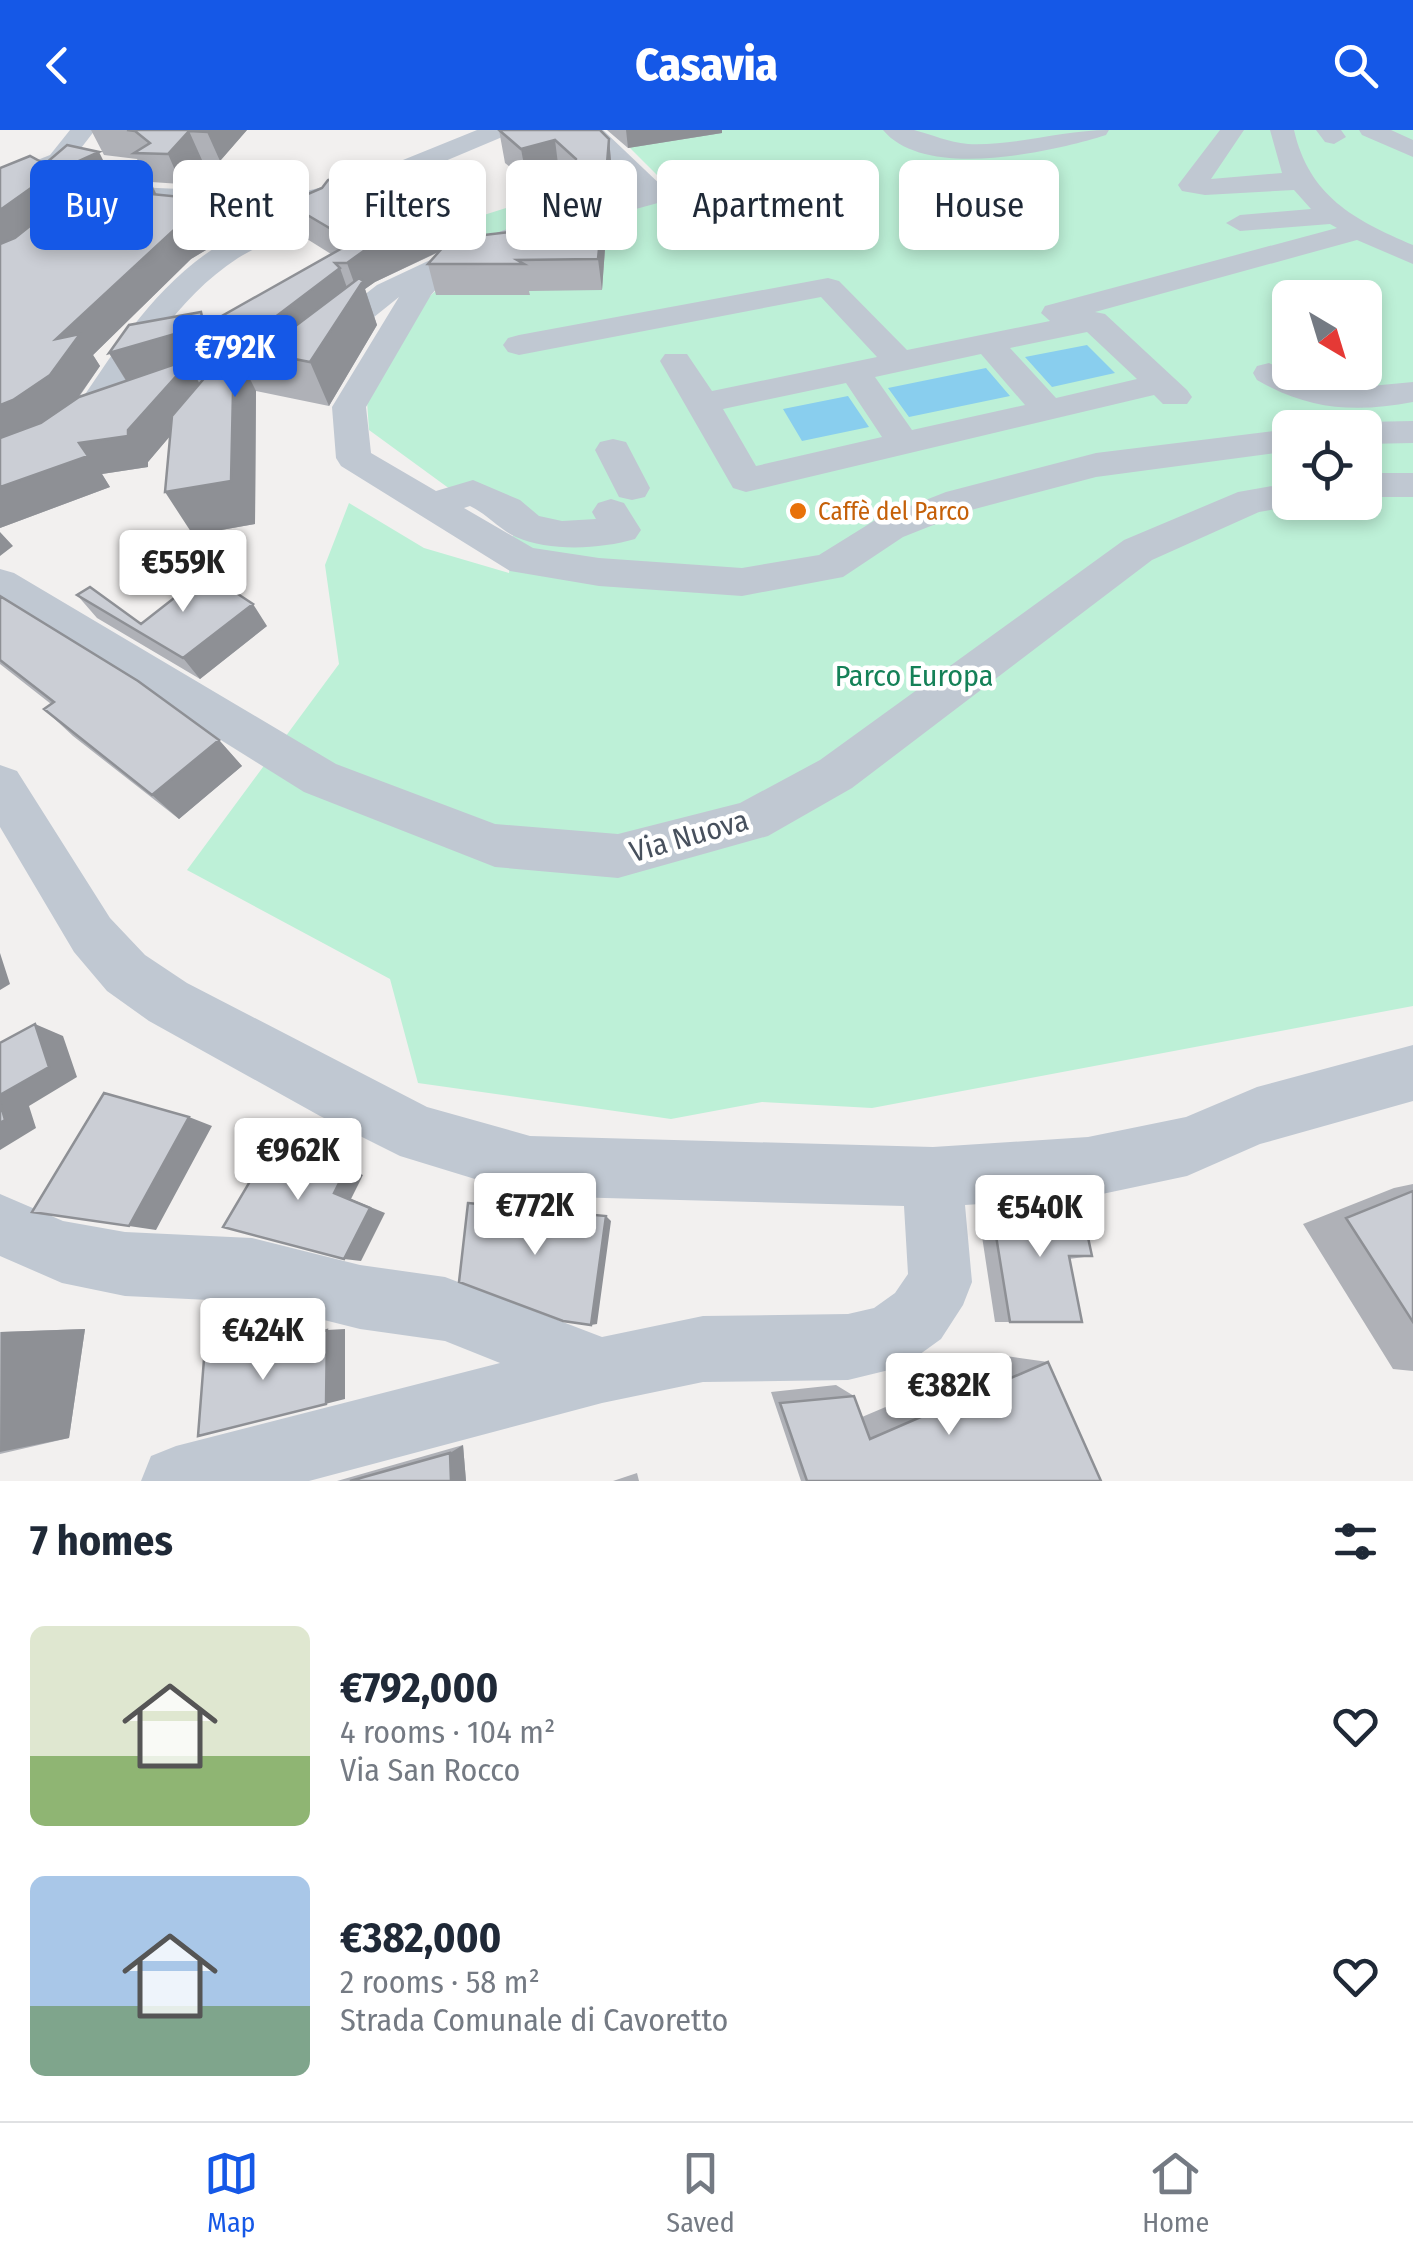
<!DOCTYPE html>
<html lang="en">
<head>
<meta charset="utf-8">
<style>
  :root { --surface:#fff; --page:#f6f6f7; --text:#1f2937; --muted:#747a83; --line:#e0e1e3; --accent:#1558e7 }
  body { margin:0; font-family:"Fira Sans Condensed",sans-serif; background:var(--page); color:var(--text); height:100vh; display:flex; flex-direction:column; font-size:38px; white-space:nowrap }
  * { box-sizing:border-box; margin:0 }
  p { font-size:32px; color:var(--muted) }
  .icon { flex:none; width:55px; height:55px; fill:none; stroke:currentColor; stroke-width:2; stroke-linecap:round; stroke-linejoin:round }
  .map { position:relative; height:1351px; overflow:hidden }
  .side { display:flex; flex-direction:column; background:var(--surface); flex:1 }
  .side>* { flex:none }
  .hud { position:absolute; left:30px; top:30px; width:1355px; height:90px; display:flex; gap:20px }
  .needle { width:65px; rotate:142deg }
  .tools { position:absolute; left:1272px; top:150px; display:grid; gap:20px }
  .tools a { display:grid; place-items:center; width:110px; height:110px; border-radius:15px; background:var(--surface); box-shadow:0 5px 15px #0003; font-size:50px }
  .price { position:absolute; translate:-50% -85px; padding:0 22px; border-radius:10px; background:#fff; color:#222; font-size:32px; line-height:65px; filter:drop-shadow(0 2px 5px #0008) }
  .price::after { content:''; position:absolute; left:50%; top:60px; width:30px; height:22px; margin-left:-15px; background:inherit; clip-path:polygon(0 0,100% 0,50% 100%) }
  .price.on { background:var(--accent); color:#fff }
  ul { padding:0; list-style:none }
  li { display:flex; align-items:center; gap:30px; height:250px; padding:0 30px }
  li span { display:grid; place-items:center; flex:none; width:280px; height:200px; border-radius:15px; color:#555 }
  li>.icon { margin-inline-start:auto }
  span .icon { width:120px; height:120px; fill:#fffc; stroke-width:1 }
  li b { font-size:42px }
  h2 { display:flex; justify-content:space-between; align-items:center; height:120px; padding:0 30px; font-size:42px }
  .tag { padding:0 35px; border-radius:15px; background:var(--surface); box-shadow:0 5px 15px #0003; font-size:35px; line-height:90px }
  .tag.on { background:var(--accent); color:#fff }
  header { display:flex; justify-content:space-between; align-items:center; height:130px; padding:0 30px; background:var(--accent); color:#fff; font-size:45px; font-weight:800 }
  .tab-bar { display:flex; justify-content:space-around; align-items:center; height:140px; border-top:2px solid var(--line); background:var(--surface); font-size:28px; color:var(--muted) }
  .tab-bar a { display:grid; justify-items:center; gap:5px }
  .tab-bar .on { color:var(--accent) }
  .map>svg:first-child { display:block }
  .green { fill:#bdf0d7; fill-rule:evenodd }
  .water { fill:#89ceee }
  .lines { fill:none; stroke-linecap:round; stroke-linejoin:round }
  .street { fill:#c0c8d2; fill-rule:evenodd }
  .wall { fill:#afb1b7; fill-rule:evenodd }
  .shaded-wall { fill:#8e9095 }
  .building { fill:#cbced5; stroke:#8e9095; stroke-width:2.5 }
  .food-dot { fill:#e8710a; stroke:#fff; stroke-width:4 }
  .labels { text-anchor:middle; stroke-width:9; stroke-linejoin:round; paint-order:stroke }
  .far-food-label { font-size:25px; fill:#c56008; stroke:#fff; text-anchor:start }
  .park-label { font-size:30px; fill:#158158; stroke:#fff }
  .street-label { font-size:30px; fill:#47505d; stroke:#fff }
</style>
</head>
<body>
<header><svg class="icon" aria-label="back" viewBox="0 0 24 24"><path d="M15 5l-7 7 7 7"/></svg>Casavia<svg class="icon" aria-label="search" viewBox="0 0 24 24"><circle cx="10" cy="10" r="6"/><path d="M15 15l6 6"/></svg></header>
<div class="map">
<svg width="1413" height="1351" viewBox="0 0 1413 1351">
  <rect width="100%" height="100%" fill="#f2f0ef"/>
  <path class="green" d="M 612,0 L 1413,0 L 1413,876 L 872,978 L 762,972 L 671,989 L 418,953 L 390,849 L 187,740 L 339,534 L 325,435 L 349,373 L 424,418 L 509,443 L 513,405 L 369,300 L 366,257 L 429,167 L 478,122 L 663,67 L 672,60 ZM 1290,168 L 1365,168 L 1365,242 L 1290,242 ZM 1290,298 L 1365,298 L 1365,372 L 1290,372 Z
    M 557,62 L 579,85 L 453,121 L 430,102 Z"/>
  <path class="water" d="M 1087,215 L 1115,243 L 1052,257 L 1025,227 Z
    M 986,238 L 1010,266 L 909,287 L 888,258 Z
    M 848,266 L 869,297 L 802,311 L 783,279 Z"/>
  <g class="lines">
    <path class="street" d="M 70,0 L 95,0 L 68,35 L 0,63 L 0,45 L 50,25 Z
      M 477,0 L 510,0 L 507,5 L 374,61 L 325,73 L 335,80 L 331,86 C 300,99 267,110 238,128 C 175,169 140,233 99,295 L 87,298 L 75,295 L 70,287 C 112,225 152,158 216,117 C 243,100 273,90 302,78 L 122,70 C 76,87 48,139 0,151 L 0,130 L 79,70 L 111,56 L 294,64 L 356,49 Z
      M 577,0 L 603,0 L 665,59 L 669,65 L 665,71 L 552,102 L 450,143 L 431,165 L 366,277 L 371,323 L 436,361 L 473,350 L 520,370 L 539,386 L 562,391 L 596,389 L 592,382 L 598,373 L 611,369 L 624,373 L 641,400 L 635,409 C 601,419 550,422 516,407 C 500,400 487,384 470,376 L 464,378 L 533,418 L 599,428 L 742,438 L 819,425 L 877,389 L 946,362 L 1096,323 L 1290,299 L 1290,321 L 1096,347 L 971,380 L 903,407 L 843,447 L 742,466 L 599,456 L 510,441 L 341,336 L 336,328 L 332,277 L 399,167 L 308,240 L 251,257 L 205,257 L 138,277 L 126,274 L 121,267 L 126,260 L 203,237 L 249,237 L 286,226 L 377,155 L 460,116 L 532,90 L 637,62 Z
      M 883,0 C 892,0 905,0 914,0 C 933,5 948,12 968,14 C 1016,16 1062,0 1109,0 L 1106,5 C 1052,22 925,51 883,0 Z
      M 1220,0 L 1244,0 L 1211,49 L 1282,43 L 1270,0 L 1294,0 C 1309,66 1354,90 1413,115 L 1413,134 L 1357,110 L 1095,182 L 1105,184 L 1187,260 L 1192,267 L 1187,274 L 1163,274 L 1154,265 L 746,362 L 733,358 L 660,231 L 665,224 L 687,224 L 712,261 L 877,227 L 821,167 L 519,225 L 508,222 L 503,215 L 508,208 L 519,205 L 828,148 L 839,151 L 907,220 L 1050,191 L 1041,183 L 1045,176 L 1337,98 L 1330,94 L 1240,101 L 1226,93 L 1240,85 L 1311,79 L 1294,60 L 1205,65 L 1182,61 L 1178,55 ZM 1087,202 L 1137,249 L 1056,268 L 1010,218 ZM 981,224 L 1025,275 L 912,300 L 875,247 ZM 846,253 L 882,307 L 756,336 L 723,279 Z
      M 1316,0 L 1341,0 L 1346,7 L 1334,14 L 1325,12 Z
      M 1359,0 L 1391,0 L 1413,10 L 1413,27 L 1362,5 Z
      M 1269,233 L 1317,255 L 1339,259 L 1413,252 L 1413,272 C 1355,283 1309,280 1257,250 L 1253,243 L 1257,236 Z
      M 1413,291 L 1413,313 L 1365,314 L 1365,298 L 1351,298 L 1365,292 Z
      M 613,309 L 626,312 L 650,358 L 645,367 L 632,370 L 619,367 L 595,320 L 600,312 Z
      M 1365,343 L 1413,343 L 1413,367 L 1365,367 Z
      M 1290,353 L 1290,372 L 1303,374 L 1259,382 L 1152,430 L 852,658 L 768,706 L 618,748 L 495,737 L 304,662 L 0,472 L 0,439 L 14,443 L 336,634 L 495,694 L 618,704 L 740,673 L 820,630 L 1124,410 L 1238,362 Z
      M 0,635 L 17,641 L 110,788 L 145,825 L 187,853 L 427,977 L 530,1006 L 933,1017 L 1088,1007 L 1186,987 L 1257,957 L 1413,915 L 1413,971 L 1260,1014 L 1187,1046 L 1088,1067 L 965,1075 L 972,1152 L 963,1175 L 941,1209 L 912,1230 L 889,1240 L 848,1250 L 703,1252 L 602,1273 L 309,1351 L 141,1351 L 151,1326 L 176,1316 L 500,1233 L 445,1211 L 360,1199 L 252,1172 L 125,1166 L 62,1153 L 0,1126 L 0,1064 L 63,1091 L 125,1102 L 252,1108 L 360,1135 L 445,1147 L 602,1207 L 703,1186 L 848,1184 L 874,1178 L 895,1163 L 908,1144 L 904,1076 L 530,1066 L 400,1026 L 320,986 L 149,891 L 107,861 L 74,822 L 0,697 Z"/>
  </g>
  <path class="wall" d="M 91,0 L 247,0 L 220,31 L 202,30 L 181,54 L 151,52 L 157,65 L 222,71 L 236,102 L 191,129 L 93,225 L 100,236 L 79,267 L 126,251 L 109,223 L 208,194 L 331,124 L 299,104 L 287,73 L 432,90 L 440,120 L 568,95 L 578,68 L 576,59 L 559,42 L 527,51 L 505,33 L 499,0 L 609,9 L 612,41 L 610,65 L 605,67 L 607,91 L 602,160 L 529,161 L 530,165 L 436,165 L 428,134 L 439,122 L 375,152 L 365,159 L 377,195 L 329,276 L 256,261 L 255,394 L 193,405 L 170,306 L 148,332 L 148,337 L 102,344 L 110,357 L 0,398 L 45,34 L 110,43 L 145,45 L 137,29 L 104,25 ZM 202,233 L 217,233 L 200,254 L 191,237 Z
    M 607,0 L 722,0 L 722,3 L 628,18 Z
    M 77,465 L 141,494 L 267,496 L 200,549 L 97,488 Z
    M 0,466 L 219,610 L 242,636 L 179,689 L 73,606 L 44,579 L 51,574 L 0,534 Z
    M 1413,1054 L 1413,1241 L 1393,1239 L 1303,1094 L 1394,1058 Z
    M 991,1075 L 1092,1126 L 1069,1129 L 1082,1192 L 995,1192 L 978,1080 Z
    M 85,1199 L 69,1308 L 0,1324 L 0,1202 Z
    M 1006,1226 L 1048,1232 L 1101,1351 L 801,1351 L 771,1262 L 836,1255 L 854,1266 L 862,1287 Z
    M 463,1315 L 466,1351 L 337,1351 Z
    M 637,1343 L 639,1351 L 613,1351 Z"/>
  <path class="shaded-wall" d="M 209,0 L 247,0 L 220,31 L 207,2 Z
    M 626,0 L 722,0 L 722,3 L 628,18 Z
    M 189,1 L 202,30 L 181,54 L 168,24 Z
    M 609,9 L 612,41 L 610,65 L 605,67 L 607,91 L 602,160 L 598,129 L 578,74 L 574,41 Z
    M 555,10 L 559,42 L 527,51 L 521,19 Z
    M 99,22 L 114,52 L 0,125 L 0,80 L 52,43 Z
    M 147,45 L 162,76 L 131,62 Z
    M 222,71 L 236,102 L 191,129 L 93,225 L 100,236 L 72,276 L 0,316 L 0,275 L 56,209 L 176,98 Z
    M 432,90 L 440,121 L 375,152 L 365,159 L 377,195 L 329,276 L 310,232 L 284,223 L 241,218 L 233,201 L 340,138 L 351,169 L 357,161 L 347,133 L 365,120 Z
    M 185,201 L 202,233 L 191,237 L 205,265 L 148,332 L 148,337 L 102,344 L 110,357 L 0,398 L 0,357 L 79,313 L 129,255 L 109,223 Z
    M 234,217 L 256,261 L 255,394 L 193,405 L 165,362 Z
    M 0,402 L 13,416 L 0,426 Z
    M 253,474 L 267,496 L 200,549 L 183,528 Z
    M 219,610 L 242,636 L 179,689 L 152,665 Z
    M 0,823 L 10,854 L 0,860 Z
    M 35,894 L 63,906 L 77,947 L 29,976 L 36,998 L 0,1020 L 0,965 Z
    M 189,987 L 212,996 L 156,1100 L 129,1096 Z
    M 275,1009 L 363,1045 L 351,1069 L 385,1083 L 361,1131 L 344,1129 Z
    M 606,1086 L 611,1091 L 597,1194 L 591,1195 Z
    M 85,1199 L 69,1308 L 0,1322 L 1,1202 Z
    M 345,1199 L 345,1269 L 198,1306 L 327,1200 Z
    M 463,1315 L 466,1351 L 451,1351 L 450,1323 Z"/>
  <path class="building" d="M 127,0 L 209,0 L 207,2 L 189,1 L 168,24 L 134,23 L 150,13 L 135,1 Z
    M 499,0 L 600,0 L 609,9 L 607,33 L 574,41 L 576,29 L 555,10 L 521,19 Z
    M 67,15 L 99,22 L 52,43 L 0,80 L 0,38 L 30,26 L 45,34 Z
    M 107,43 L 147,45 L 131,62 L 222,71 L 176,98 L 56,209 L 80,204 L 50,245 L 13,270 L 0,275 L 0,114 L 15,108 L 75,60 Z
    M 341,46 L 432,90 L 365,120 L 347,133 L 335,133 L 340,138 L 270,191 L 233,201 L 185,201 L 109,223 L 129,195 L 201,182 L 204,196 L 353,112 L 287,73 L 322,58 L 328,50 Z
    M 605,60 L 598,129 L 517,130 L 524,134 L 428,134 L 445,115 L 467,107 L 568,95 L 571,69 Z
    M 359,148 L 363,151 L 310,232 L 234,217 L 231,351 L 165,362 L 172,286 L 218,232 L 224,219 L 290,200 Z
    M 187,230 L 188,233 L 128,300 L 128,306 L 79,313 L 88,326 L 0,357 L 0,308 L 41,293 L 79,267 Z
    M 206,443 L 253,474 L 183,528 L 77,465 L 90,457 L 141,494 Z
    M 0,466 L 138,551 L 219,610 L 152,665 L 44,579 L 54,572 L 0,530 Z
    M 35,894 L 49,937 L 0,965 L 0,913 Z
    M 104,963 L 189,987 L 129,1096 L 32,1082 Z
    M 0,972 L 5,990 L 0,993 Z
    M 275,1009 L 346,1039 L 334,1063 L 370,1078 L 344,1129 L 223,1097 Z
    M 1413,1061 L 1413,1192 L 1346,1088 Z
    M 468,1073 L 606,1086 L 591,1195 L 563,1191 L 459,1152 Z
    M 991,1075 L 1081,1075 L 1092,1126 L 1069,1126 L 1082,1192 L 1010,1192 Z
    M 327,1200 L 326,1274 L 198,1306 L 204,1229 Z
    M 1048,1232 L 1101,1351 L 807,1351 L 780,1273 L 854,1266 L 870,1309 Z
    M 450,1323 L 451,1351 L 350,1351 Z"/>
  <circle class="food-dot" cx="798" cy="381" r="10"/>
  <g class="labels">
    <g class="far-food-label">
      <text x="818" y="390">Caffè del Parco</text>
    </g>
    <g class="park-label">
      <text x="914" y="556">Parco Europa</text>
    </g>
    <g class="street-label">
      <text transform="translate(689 706) rotate(-16)" y="10">Via Nuova</text>
    </g>
  </g>
</svg>
<div class="tools">
<a><svg class="needle" viewBox="-14 -14 28 28"><path d="M0-13l5 13h-10z" fill="#e53935"/><path d="M0 13l5-13h-10z" fill="#747a83"/></svg></a>
<a><svg class="icon" aria-label="locate" viewBox="0 0 24 24"><circle cx="12" cy="12" r="6"/><path d="M12 2v4M12 18v4M2 12h4M18 12h4"/></svg></a>
</div>
<b class="price on" style="left:235px;top:270px">€792K</b>
<b class="price" style="left:183px;top:485px">€559K</b>
<b class="price" style="left:298px;top:1073px">€962K</b>
<b class="price" style="left:535px;top:1128px">€772K</b>
<b class="price" style="left:1040px;top:1130px">€540K</b>
<b class="price" style="left:263px;top:1253px">€424K</b>
<b class="price" style="left:949px;top:1308px">€382K</b>
<div class="hud">
<a class="tag on">Buy</a>
<a class="tag">Rent</a>
<a class="tag">Filters</a>
<a class="tag">New</a>
<a class="tag">Apartment</a>
<a class="tag">House</a>
</div>
</div>
<section class="side">
<h2>7 homes<svg class="icon" aria-label="filters" viewBox="0 0 24 24"><path d="M4 7h16M4 17h16"/><circle cx="9" cy="7" r="2"/><circle cx="15" cy="17" r="2"/></svg></h2>
<ul>
<li><span style="background:linear-gradient(#dfe7d0 65%,#8fb573 0)"><svg class="icon" aria-label="home" viewBox="0 0 24 24"><path d="M3 11l9-7 9 7M6 9v11h12V9"/></svg></span><div><b>€792,000</b><p>4 rooms · 104 m²</p><p>Via San Rocco</p></div><svg class="icon" aria-label="heart" viewBox="0 0 24 24"><path d="M12 20l-8-8c-3-5 5-10 8-4 3-6 11-1 8 4z"/></svg></li>
<li><span style="background:linear-gradient(#a9c7e8 65%,#7fa58c 0)"><svg class="icon" aria-label="home" viewBox="0 0 24 24"><path d="M3 11l9-7 9 7M6 9v11h12V9"/></svg></span><div><b>€382,000</b><p>2 rooms · 58 m²</p><p>Strada Comunale di Cavoretto</p></div><svg class="icon" aria-label="heart" viewBox="0 0 24 24"><path d="M12 20l-8-8c-3-5 5-10 8-4 3-6 11-1 8 4z"/></svg></li>
</ul>
</section>
<nav class="tab-bar">
<a class="on"><svg class="icon" aria-label="map" viewBox="0 0 24 24"><path d="M3 6l6-2 6 2 6-2v14l-6 2-6-2-6 2zM9 4v14M15 6v14"/></svg>Map</a>
<a><svg class="icon" aria-label="saved" viewBox="0 0 24 24"><path d="M7 4h10v16l-5-4-5 4z"/></svg>Saved</a>
<a><svg class="icon" aria-label="home" viewBox="0 0 24 24"><path d="M3 11l9-7 9 7M6 9v11h12V9"/></svg>Home</a>
</nav>
</body>
</html>
